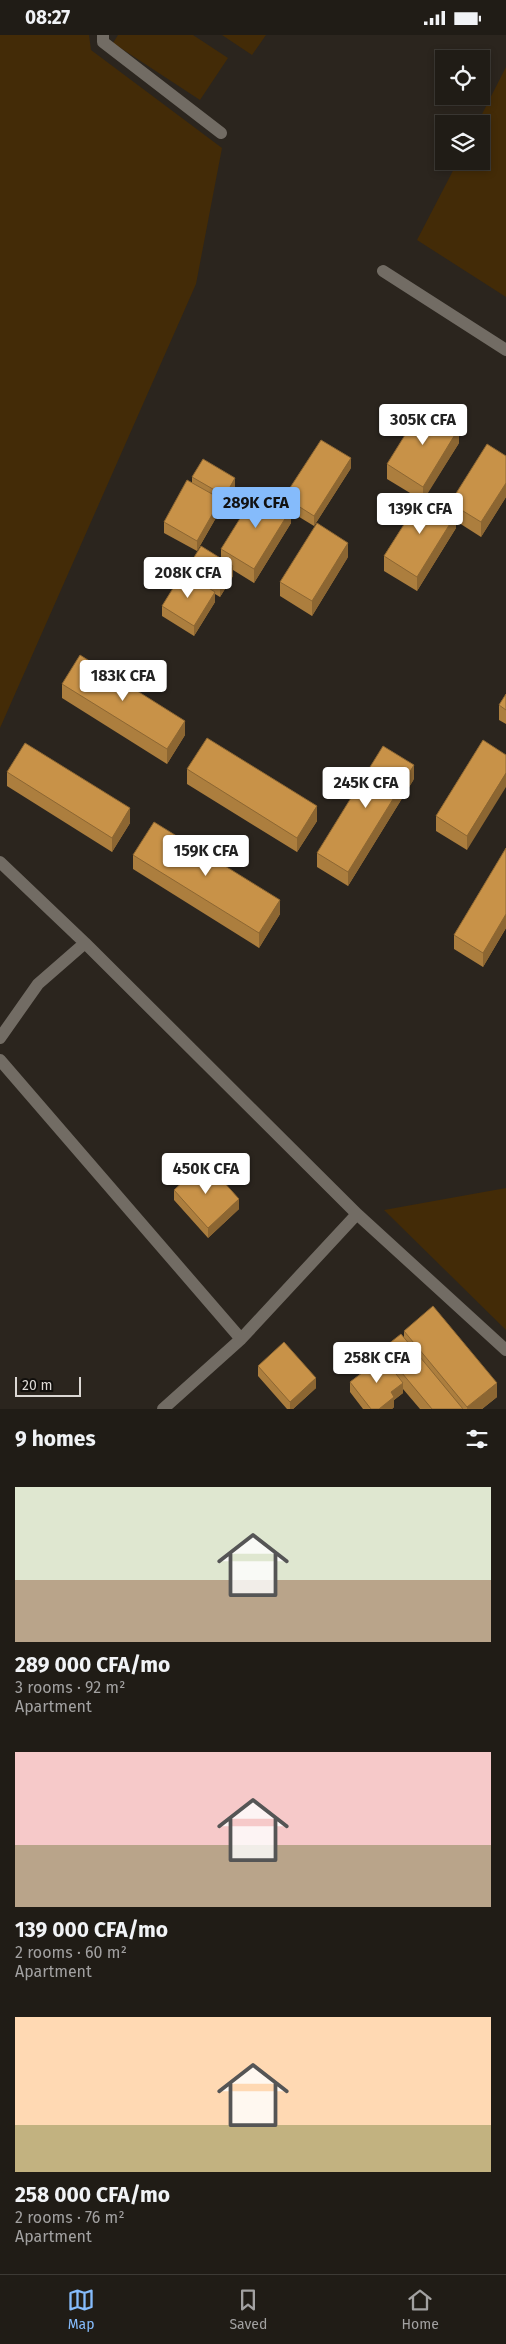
<!DOCTYPE html>
<html lang="en">
<head>
<meta charset="utf-8">
<style>
  :root { --surface:#201c16; --page:#28251f; --text:#f1f3f6; --muted:#a2a1a1; --line:#3d3a35; --accent:#85bbfb }
  body { margin:0; font-family:"Fira Sans",sans-serif; background:var(--page); color:var(--text); height:100vh; display:flex; flex-direction:column; font-size:19px; white-space:nowrap }
  * { box-sizing:border-box; margin:0 }
  p { font-size:16px; color:var(--muted) }
  .icon { flex:none; width:28px; height:28px; fill:none; stroke:currentColor; stroke-width:2; stroke-linecap:round; stroke-linejoin:round }
  .map { position:relative; height:1374px; overflow:hidden }
  .panel { display:flex; flex-direction:column; background:var(--surface); flex:1 }
  .panel>* { flex:none }
  .fabs { position:absolute; left:435px; top:15px; display:grid; gap:10px }
  .fabs a { display:grid; place-items:center; width:55px; height:55px; border-radius:0px; background:var(--surface); box-shadow:0 2px 8px #0003,0 0 0 1px var(--line); font-size:25px }
  .scale { position:absolute; left:15px; bottom:12px; width:66px; box-sizing:border-box; padding-left:5px; border:2px solid #dcd8d4; border-top:0; font-size:14px; line-height:18px; white-space:nowrap; color:#dcd8d4; -webkit-text-stroke:4px #110f0c; paint-order:stroke }
  .price { position:absolute; translate:-50% -42px; padding:0 11px; border-radius:5px; background:#fff; color:#222; font-size:16px; line-height:32px; filter:drop-shadow(0 1px 2px #0008) }
  .price::after { content:''; position:absolute; left:50%; top:30px; width:15px; height:11px; margin-left:-8px; background:inherit; clip-path:polygon(0 0,100% 0,50% 100%) }
  .price.active { background:var(--accent); color:#111 }
  ul { padding:0; list-style:none }
  li { display:grid; align-content:center; gap:10px; height:265px; padding:0 15px }
  li span { display:grid; place-items:center; height:155px; border-radius:0px; color:#555 }
  li>.icon { margin-inline-start:auto }
  span .icon { width:90px; height:90px; fill:#fffc; stroke-width:1 }
  li b { font-size:21px }
  h2 { display:flex; justify-content:space-between; align-items:center; height:60px; padding:0 15px; font-size:21px }
  .status { display:flex; justify-content:space-between; align-items:center; height:35px; padding:0 25px; background:var(--surface); direction:ltr }
  .status svg { height:14px; fill:currentColor }
  .tabs { display:flex; justify-content:space-around; align-items:center; height:70px; border-top:1px solid var(--line); background:var(--surface); font-size:14px; color:var(--muted) }
  .tabs a { display:grid; justify-items:center; gap:2px }
  .tabs .active { color:var(--accent) }
  .map>svg:first-child { display:block }
  .grass { fill:#432b07 }
  .lines { fill:none; stroke-linecap:round; stroke-linejoin:round }
  .minor { stroke:#726c64; stroke-width:12 }
  .wall { fill:#ac7e3e }
  .shaded-wall { fill:#8c6632 }
  .building { fill:#c89248; stroke:#8c6632 }
</style>
</head>
<body>
<div class="status"><b>08:27</b><svg viewBox="0 0 49 12"><path d="M0 12V9h3v3zM5 12V6h3v6zM10 12V3h3v9zM15 12V0h3v12zM26 1h20v11H26zM47 4h2v5h-2z"/></svg></div>
<div class="map">
<svg width="506" height="1374" viewBox="0 0 506 1374">
  <rect width="100%" height="100%" fill="#2b251e"/>
  <path class="grass" d="M 0,0 L 89,0 L 91,15 L 222,113 L 196,249 L 0,693 Z
    M 118,0 L 193,0 L 228,23 L 200,65 L 113,8 Z
    M 222,0 L 266,0 L 252,20 Z
    M 506,32 L 506,262 L 417,205 L 458,126 L 481,126 L 481,89 L 477,89 Z
    M 506,1153 L 506,1295 L 384,1175 Z"/>
  <g class="lines">
    <path class="minor" d="M 103,0 L 103,7 L 221,98
      M 383,236 L 506,315
      M 0,827 L 85,908 L 357,1179 L 506,1315
      M 0,1003 L 38,949 L 85,908
      M 0,1025 L 241,1304
      M 163,1374 L 241,1304 L 357,1179"/>
  </g>
  <path class="wall" d="M 459,408 L 426,460 L 450,475 L 450,468 L 506,421 L 506,462 L 481,502 L 456,486 L 456,493 L 417,556 L 384,536 L 384,521 L 420,464 L 387,444 L 387,429 Z
    M 351,433 L 314,491 L 291,477 L 291,488 L 254,548 L 233,535 L 233,541 L 220,562 L 215,559 L 215,567 L 194,601 L 162,581 L 162,571 L 188,540 L 188,532 L 221,524 L 221,514 L 284,469 L 284,462 Z
    M 192,442 L 235,453 L 225,471 L 221,469 L 221,474 L 197,516 L 164,498 L 164,487 L 192,448 Z
    M 348,522 L 312,581 L 280,561 L 280,547 Z
    M 62,649 L 185,700 L 167,729 L 62,663 Z
    M 506,659 L 506,689 L 499,685 L 499,670 Z
    M 483,705 L 467,815 L 436,796 L 436,781 Z
    M 187,734 L 317,786 L 297,817 L 187,749 Z
    M 7,737 L 130,788 L 112,817 L 7,751 Z
    M 414,744 L 348,851 L 317,832 L 317,818 Z
    M 506,813 L 506,893 L 483,932 L 454,914 L 454,900 Z
    M 133,820 L 280,879 L 259,913 L 133,834 Z
    M 174,1155 L 239,1174 L 208,1203 L 174,1165 Z
    M 404,1296 L 497,1362 L 482,1374 L 420,1374 L 403,1354 L 403,1358 L 394,1365 L 394,1372 L 392,1374 L 363,1374 L 350,1357 L 350,1347 L 382,1322 L 382,1314 L 404,1302 Z
    M 258,1331 L 316,1353 L 293,1374 L 287,1374 L 258,1341 Z"/>
  <path class="shaded-wall" d="M 459,393 L 459,408 L 423,466 L 423,452 Z
    M 351,423 L 351,433 L 314,491 L 314,481 Z
    M 235,443 L 235,453 L 225,471 L 225,461 Z
    M 506,448 L 506,462 L 481,502 L 481,487 Z
    M 221,464 L 221,474 L 197,516 L 197,506 Z
    M 291,474 L 291,488 L 254,548 L 254,534 Z
    M 456,479 L 456,493 L 417,556 L 417,542 Z
    M 348,508 L 348,522 L 312,581 L 312,566 Z
    M 233,531 L 233,541 L 220,562 L 220,552 Z
    M 215,557 L 215,567 L 194,601 L 194,591 Z
    M 185,686 L 185,700 L 167,729 L 167,714 Z
    M 414,730 L 414,744 L 348,851 L 348,837 Z
    M 506,738 L 506,752 L 467,815 L 467,801 Z
    M 317,771 L 317,786 L 297,817 L 297,803 Z
    M 130,773 L 130,788 L 112,817 L 112,803 Z
    M 280,865 L 280,879 L 259,913 L 259,898 Z
    M 506,879 L 506,893 L 483,932 L 483,918 Z
    M 239,1164 L 239,1174 L 208,1203 L 208,1193 Z
    M 316,1343 L 316,1353 L 293,1374 L 290,1374 L 290,1367 Z
    M 403,1348 L 403,1358 L 394,1365 L 394,1372 L 392,1374 L 379,1374 L 391,1357 Z
    M 497,1348 L 497,1362 L 482,1374 L 467,1374 L 467,1372 Z"/>
  <path class="building" d="M 423,371 L 459,393 L 423,452 L 387,429 Z
    M 321,405 L 351,423 L 314,481 L 284,462 Z
    M 487,409 L 506,421 L 506,448 L 481,487 L 450,468 Z
    M 203,424 L 235,443 L 225,461 L 192,442 Z
    M 187,445 L 221,464 L 197,506 L 164,487 Z
    M 259,453 L 291,474 L 254,534 L 221,514 Z
    M 424,458 L 456,479 L 417,542 L 384,521 Z
    M 317,488 L 348,508 L 312,566 L 280,547 Z
    M 201,511 L 233,531 L 220,552 L 188,532 Z
    M 183,537 L 215,557 L 194,591 L 162,571 Z
    M 80,620 L 185,686 L 167,714 L 62,649 Z
    M 506,659 L 506,675 L 499,670 Z
    M 207,703 L 317,771 L 297,803 L 187,734 Z
    M 483,705 L 506,720 L 506,738 L 467,801 L 436,781 Z
    M 25,708 L 130,773 L 112,803 L 7,737 Z
    M 383,711 L 414,730 L 348,837 L 317,818 Z
    M 154,787 L 280,865 L 259,898 L 133,820 Z
    M 506,813 L 506,879 L 483,918 L 454,900 Z
    M 205,1126 L 239,1164 L 208,1193 L 174,1155 Z
    M 433,1271 L 497,1348 L 467,1372 L 404,1296 Z
    M 401,1299 L 463,1374 L 432,1374 L 382,1314 Z
    M 284,1307 L 316,1343 L 290,1367 L 258,1331 Z
    M 383,1322 L 403,1348 L 391,1357 L 394,1362 L 379,1374 L 371,1374 L 350,1347 Z"/>
</svg>
<div class="fabs">
<a><svg class="icon" aria-label="locate" viewBox="0 0 24 24"><circle cx="12" cy="12" r="6"/><path d="M12 2v4M12 18v4M2 12h4M18 12h4"/></svg></a>
<a><svg class="icon" aria-label="layers" viewBox="0 0 24 24"><path d="M12 4l9 5-9 5-9-5zM3 14l9 5 9-5"/></svg></a>
</div>
<div class="scale">20 m</div>
<b class="price" style="left:423px;top:411px">305K CFA</b>
<b class="price active" style="left:256px;top:494px">289K CFA</b>
<b class="price" style="left:420px;top:500px">139K CFA</b>
<b class="price" style="left:188px;top:564px">208K CFA</b>
<b class="price" style="left:123px;top:667px">183K CFA</b>
<b class="price" style="left:366px;top:774px">245K CFA</b>
<b class="price" style="left:206px;top:842px">159K CFA</b>
<b class="price" style="left:206px;top:1160px">450K CFA</b>
<b class="price" style="left:377px;top:1349px">258K CFA</b>
</div>
<section class="panel">
<h2>9 homes<svg class="icon" aria-label="filters" viewBox="0 0 24 24"><path d="M4 7h16M4 17h16"/><circle cx="9" cy="7" r="2"/><circle cx="15" cy="17" r="2"/></svg></h2>
<ul>
<li><span style="background:linear-gradient(#dfe7d0 60%,#b9a48a 0)"><svg class="icon" aria-label="home" viewBox="0 0 24 24"><path d="M3 11l9-7 9 7M6 9v11h12V9"/></svg></span><div><b>289 000 CFA/mo</b><p>3 rooms · 92 m²</p><p>Apartment</p></div></li>
<li><span style="background:linear-gradient(#f6c9c9 60%,#b9a48a 0)"><svg class="icon" aria-label="home" viewBox="0 0 24 24"><path d="M3 11l9-7 9 7M6 9v11h12V9"/></svg></span><div><b>139 000 CFA/mo</b><p>2 rooms · 60 m²</p><p>Apartment</p></div></li>
<li><span style="background:linear-gradient(#ffd9b3 70%,#c2b280 0)"><svg class="icon" aria-label="home" viewBox="0 0 24 24"><path d="M3 11l9-7 9 7M6 9v11h12V9"/></svg></span><div><b>258 000 CFA/mo</b><p>2 rooms · 76 m²</p><p>Apartment</p></div></li>
</ul>
</section>
<nav class="tabs">
<a class="active"><svg class="icon" aria-label="map" viewBox="0 0 24 24"><path d="M3 6l6-2 6 2 6-2v14l-6 2-6-2-6 2zM9 4v14M15 6v14"/></svg>Map</a>
<a><svg class="icon" aria-label="saved" viewBox="0 0 24 24"><path d="M7 4h10v16l-5-4-5 4z"/></svg>Saved</a>
<a><svg class="icon" aria-label="home" viewBox="0 0 24 24"><path d="M3 11l9-7 9 7M6 9v11h12V9"/></svg>Home</a>
</nav>
</body>
</html>
